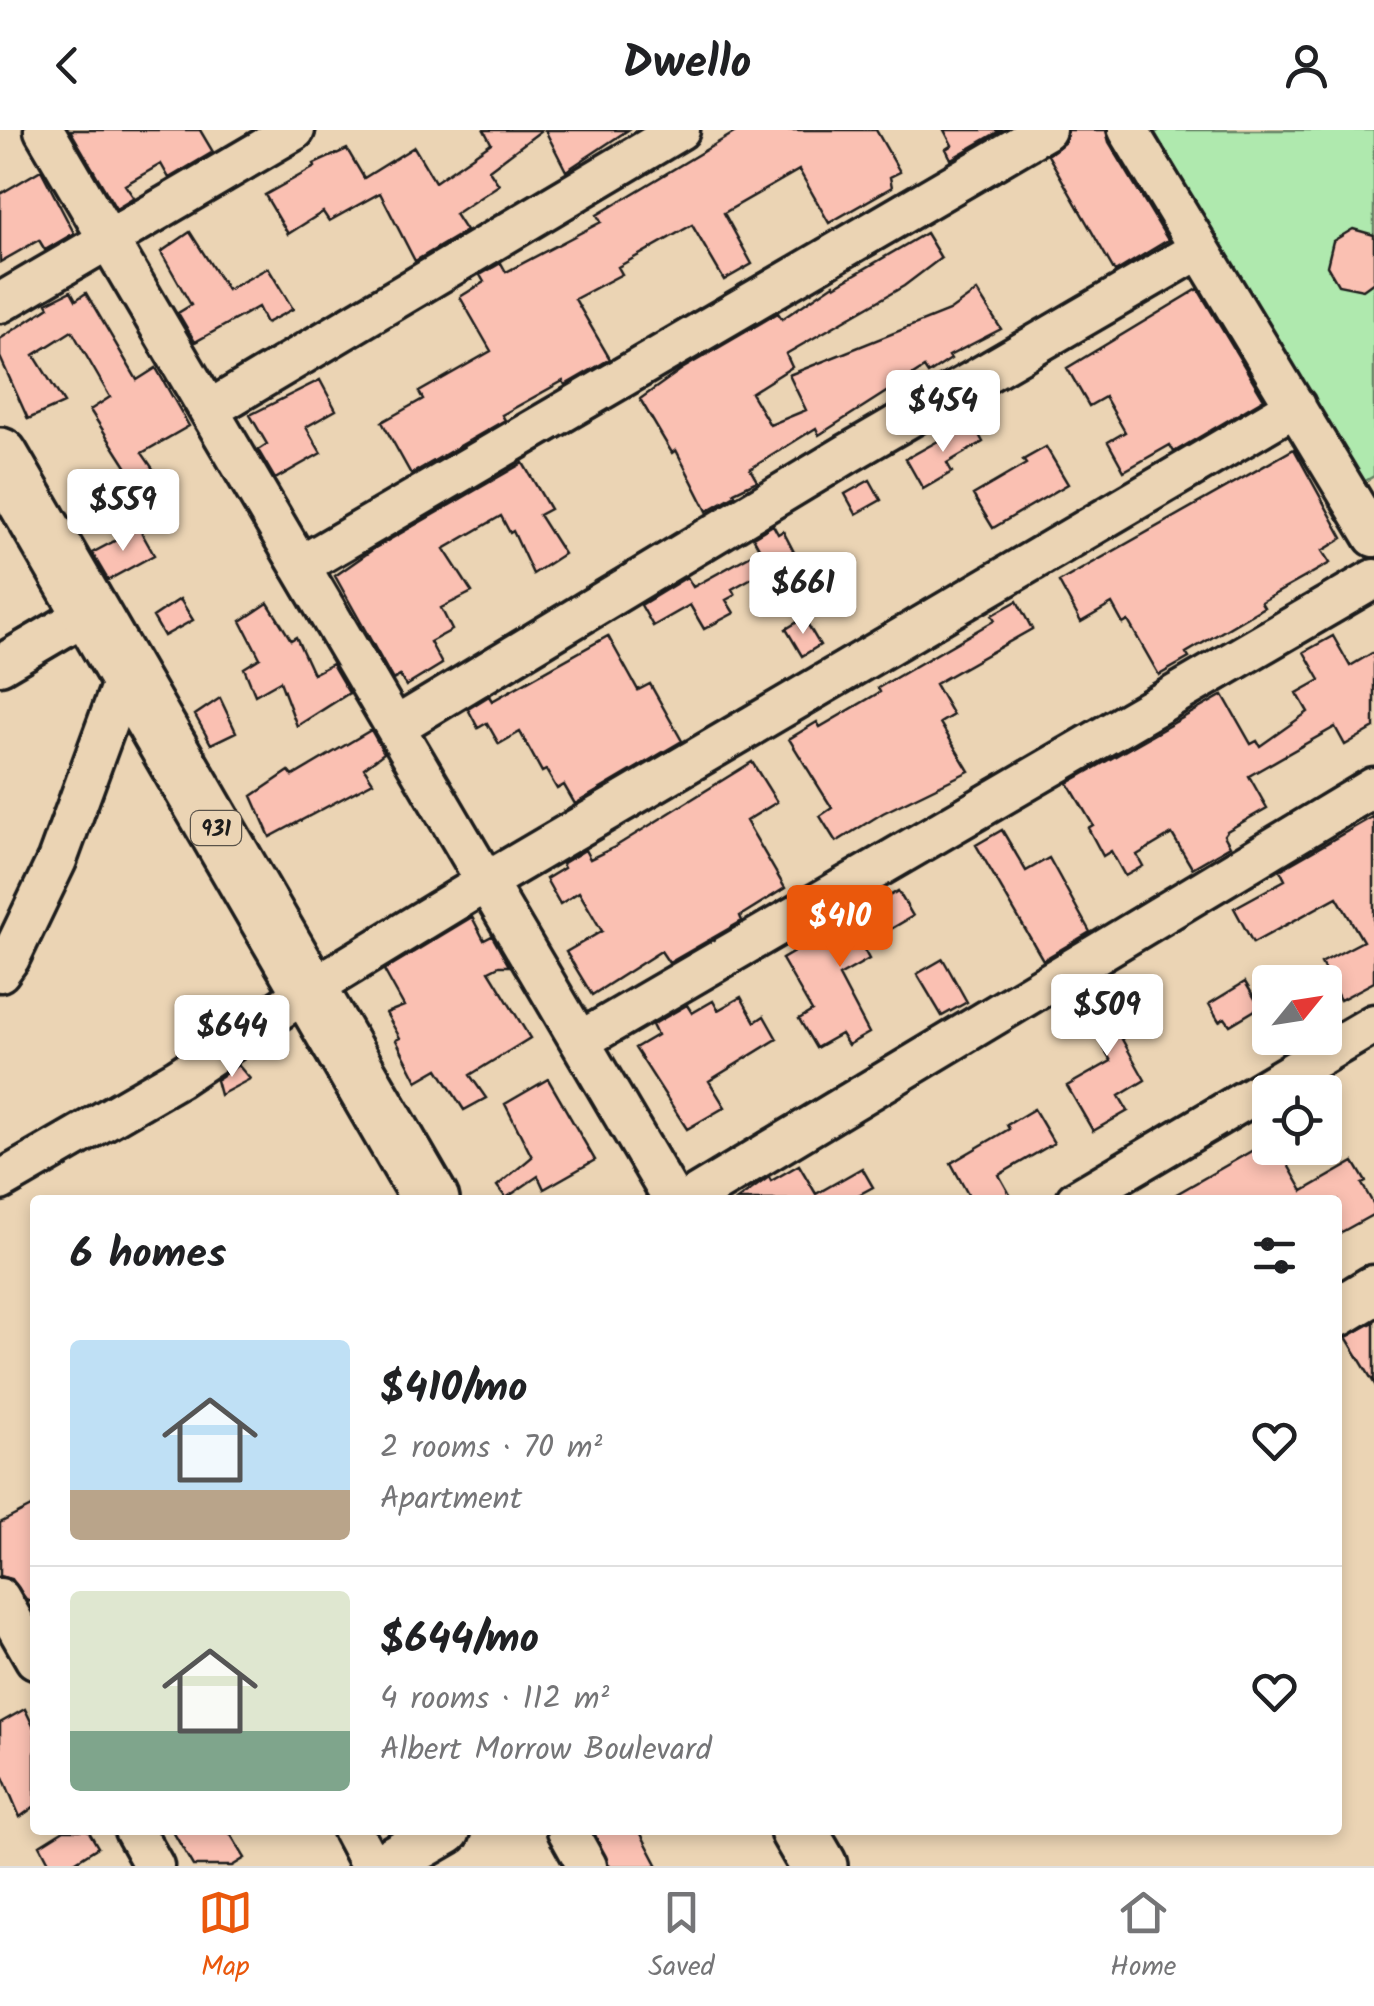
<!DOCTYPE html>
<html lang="en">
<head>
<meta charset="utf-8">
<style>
  :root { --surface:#fff; --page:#f2f2f2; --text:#202124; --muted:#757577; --line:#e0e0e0; --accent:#ea580c }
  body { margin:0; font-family:Kalam,sans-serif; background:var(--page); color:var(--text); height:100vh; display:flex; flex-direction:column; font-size:38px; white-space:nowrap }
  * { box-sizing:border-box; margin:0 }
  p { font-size:32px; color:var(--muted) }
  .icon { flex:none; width:55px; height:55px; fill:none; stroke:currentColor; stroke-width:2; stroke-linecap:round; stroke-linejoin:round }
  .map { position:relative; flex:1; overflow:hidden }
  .panel { position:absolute; left:30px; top:1065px; width:1312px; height:640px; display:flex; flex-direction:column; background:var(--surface); border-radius:10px; box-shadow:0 5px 15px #0003 }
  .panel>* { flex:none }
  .needle { width:65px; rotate:60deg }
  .buttons { position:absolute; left:1252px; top:835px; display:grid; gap:20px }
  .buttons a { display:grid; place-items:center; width:90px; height:90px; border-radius:10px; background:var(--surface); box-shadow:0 5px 15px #0003; font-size:50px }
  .price { position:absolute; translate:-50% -85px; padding:0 22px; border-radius:10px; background:#fff; color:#222; font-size:32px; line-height:65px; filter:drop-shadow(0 2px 5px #0008) }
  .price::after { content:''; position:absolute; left:50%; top:60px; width:30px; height:22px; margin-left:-15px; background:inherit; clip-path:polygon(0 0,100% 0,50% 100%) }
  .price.selected { background:var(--accent); color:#fff }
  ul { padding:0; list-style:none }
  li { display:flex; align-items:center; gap:30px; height:250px; padding:0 40px }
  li+li { border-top:2px solid var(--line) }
  li span { display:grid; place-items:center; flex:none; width:280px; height:200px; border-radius:10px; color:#555 }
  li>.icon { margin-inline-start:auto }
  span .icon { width:120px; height:120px; fill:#fffc; stroke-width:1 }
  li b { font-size:42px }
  h2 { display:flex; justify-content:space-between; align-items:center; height:120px; padding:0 40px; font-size:42px }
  header { display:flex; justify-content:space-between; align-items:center; height:130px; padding:0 40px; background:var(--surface); font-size:45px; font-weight:700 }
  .menu { display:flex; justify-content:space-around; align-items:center; height:140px; border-top:2px solid var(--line); background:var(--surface); font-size:28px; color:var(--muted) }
  .menu a { display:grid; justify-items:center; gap:5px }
  .menu .selected { color:var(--accent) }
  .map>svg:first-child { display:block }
  .green { fill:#afe9ae; stroke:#668265; stroke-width:2.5 }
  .building { fill:#fac0b2; stroke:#1c1c1c; stroke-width:2.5 }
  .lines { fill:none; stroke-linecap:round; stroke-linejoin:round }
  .minor-casing { stroke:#1c1c1c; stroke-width:45 }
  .major-casing { stroke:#1c1c1c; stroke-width:55 }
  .highway-casing { stroke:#1c1c1c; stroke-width:62 }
  .minor { stroke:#ebd4b4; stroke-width:38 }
  .major { stroke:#ebd4b4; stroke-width:48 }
  .highway { stroke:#ebd4b4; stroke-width:55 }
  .labels { text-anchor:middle; stroke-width:10; stroke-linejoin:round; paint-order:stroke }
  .shield { fill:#ebd4b4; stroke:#5a534a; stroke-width:2.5 }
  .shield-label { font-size:22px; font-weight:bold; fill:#1c1c1c }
</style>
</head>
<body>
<header><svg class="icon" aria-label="back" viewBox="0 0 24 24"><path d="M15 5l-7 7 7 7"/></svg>Dwello<svg class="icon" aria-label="person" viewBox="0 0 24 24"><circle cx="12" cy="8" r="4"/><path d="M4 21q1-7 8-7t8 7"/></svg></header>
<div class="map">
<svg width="1374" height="1736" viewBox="0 0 1374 1736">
  <rect width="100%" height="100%" fill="#ebd4b4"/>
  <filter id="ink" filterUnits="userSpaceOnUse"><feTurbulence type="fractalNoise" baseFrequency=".01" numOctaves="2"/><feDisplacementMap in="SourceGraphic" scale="20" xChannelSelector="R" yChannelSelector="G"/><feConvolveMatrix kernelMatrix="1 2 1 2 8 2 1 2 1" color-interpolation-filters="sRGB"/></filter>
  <g filter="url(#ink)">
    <path class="green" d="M 1160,0 L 1374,0 L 1374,346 L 1360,354 L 1155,3 Z"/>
    <path class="building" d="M 70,0 L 200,0 L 213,22 L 169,48 L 161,34 L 125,55 L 134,68 L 116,79 Z
      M 484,0 L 542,0 L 489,40 L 499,55 L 455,84 L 466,101 L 415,131 L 380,63 L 329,91 L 323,82 L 288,104 L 265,65 L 315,37 L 314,34 L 347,19 L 364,48 L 414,17 L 435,52 L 491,13 Z
      M 545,0 L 628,0 L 566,41 Z
      M 739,0 L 876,0 L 900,42 L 890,47 L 892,57 L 829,93 L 799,40 L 724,83 L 752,134 L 724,150 L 692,95 L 618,137 L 622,144 L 575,169 L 610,229 L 565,255 L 563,251 L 502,285 L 505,290 L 411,344 L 382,292 L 423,269 L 419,262 L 491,221 L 460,167 L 484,152 L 480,145 L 501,133 L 506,142 L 601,92 L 597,85 Z
      M 944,0 L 1001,0 L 951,29 L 946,19 L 952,15 Z
      M 1068,0 L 1106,0 L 1109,12 L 1168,110 L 1115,142 L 1048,25 L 1065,12 Z
      M 41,40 L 74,103 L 45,120 L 39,110 L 0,132 L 0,64 Z
      M 1353,99 L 1374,105 L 1374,152 L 1363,160 L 1338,155 L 1327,136 L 1333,111 Z
      M 190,102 L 227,160 L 268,138 L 293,179 L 266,193 L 258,177 L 195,212 L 178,183 L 191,175 L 161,122 Z
      M 926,103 L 941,128 L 904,156 L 786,224 L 792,237 L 751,263 L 770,295 L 806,280 L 789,245 L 949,181 L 977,161 L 1001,199 L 949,226 L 951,229 L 928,244 L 924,238 L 819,305 L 816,298 L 750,339 L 757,351 L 734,362 L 735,365 L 707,381 L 676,320 L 672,323 L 640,269 L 682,239 L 778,183 L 782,189 L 834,154 L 835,156 Z
      M 1198,159 L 1264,269 L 1174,322 L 1170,315 L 1124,341 L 1108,312 L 1125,302 L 1105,267 L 1089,276 L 1067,238 Z
      M 71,161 L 76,170 L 86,163 L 137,250 L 156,238 L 189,296 L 142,323 L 174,369 L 147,389 L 123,341 L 127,338 L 90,280 L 110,267 L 72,201 L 34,225 L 64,273 L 28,289 L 0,227 L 0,209 L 49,177 L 47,173 Z
      M 320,250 L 336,280 L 306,297 L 321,323 L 275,349 L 258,320 L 267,314 L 250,285 Z
      M 972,292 L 983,312 L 947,333 L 952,342 L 923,359 L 906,329 Z
      M 1046,317 L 1068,354 L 993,398 L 973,365 L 1026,334 L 1023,330 Z
      M 1294,319 L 1343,408 L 1322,421 L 1330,433 L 1261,472 L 1264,477 L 1186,523 L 1189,528 L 1159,545 L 1128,491 L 1123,494 L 1112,474 L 1081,492 L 1059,452 Z
      M 523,333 L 550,379 L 539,385 L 564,424 L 533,444 L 513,401 L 510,403 L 501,386 L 444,419 L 472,462 L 441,478 L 452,500 L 430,512 L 442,534 L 406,556 L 400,546 L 393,550 L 335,446 L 375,418 Z
      M 870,350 L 881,370 L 856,384 L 845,364 Z
      M 773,395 L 778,404 L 783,401 L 795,424 L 732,459 L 735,465 L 726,470 L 734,483 L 704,499 L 690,475 L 653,496 L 641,475 L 687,447 L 693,457 L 760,420 L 753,407 Z
      M 139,398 L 154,425 L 108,450 L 92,423 Z
      M 180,469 L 193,490 L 164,506 L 153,487 Z
      M 1017,471 L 1032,499 L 935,554 L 953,585 L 940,593 L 969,641 L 883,683 L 836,712 L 820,686 L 832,678 L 789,609 L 817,592 L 820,597 L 880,562 L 878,558 L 995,490 L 992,485 Z
      M 268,473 L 291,510 L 296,507 L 313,544 L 332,534 L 349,563 L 297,596 L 280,551 L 255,565 L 244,538 L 260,528 L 241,491 Z
      M 804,488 L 820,515 L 802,526 L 786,499 Z
      M 608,506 L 638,560 L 650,554 L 682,611 L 575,674 L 564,655 L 557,659 L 546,640 L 542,642 L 520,602 L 499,614 L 487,593 L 478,598 L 468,579 L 489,566 L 492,571 Z
      M 1333,506 L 1350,536 L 1374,522 L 1374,598 L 1345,615 L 1335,597 L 1249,646 L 1267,678 L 1227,701 L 1224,705 L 1230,716 L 1192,738 L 1172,704 L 1137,725 L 1143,736 L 1125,746 L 1111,721 L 1103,726 L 1088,698 L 1093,695 L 1068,653 L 1223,565 L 1251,614 L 1257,611 L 1260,616 L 1308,582 L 1297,563 L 1320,550 L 1304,522 Z
      M 220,568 L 236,602 L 211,614 L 195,585 Z
      M 371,600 L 384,623 L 364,638 L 373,652 L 270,707 L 252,666 L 289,641 L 293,646 Z
      M 752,632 L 777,672 L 746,691 L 785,758 L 740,786 L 742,791 L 669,833 L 661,821 L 592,865 L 566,822 L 602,801 L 579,762 L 560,774 L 546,749 L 564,738 L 562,734 L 585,720 L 590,729 L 613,718 Z
      M 1374,686 L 1374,852 L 1340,870 L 1321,833 L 1363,811 L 1337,767 L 1253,813 L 1234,778 L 1285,750 L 1280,740 Z
      M 1002,700 L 1026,741 L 1049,728 L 1090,802 L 1043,830 L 976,715 Z
      M 898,761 L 913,786 L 862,816 L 869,829 L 839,846 L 869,903 L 848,915 L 841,904 L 816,918 L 799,889 L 812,881 L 782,829 Z
      M 472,787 L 484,810 L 492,806 L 509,836 L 499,836 L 489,841 L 530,908 L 470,945 L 486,968 L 464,980 L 438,939 L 417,951 L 396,910 L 400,908 L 386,883 L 404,876 L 384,840 Z
      M 943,829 L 967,872 L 942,886 L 917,844 Z
      M 1111,850 L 1135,894 L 1119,904 L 1145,950 L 1119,966 L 1128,981 L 1093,1001 L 1067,956 L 1111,931 L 1076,870 Z
      M 1245,852 L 1260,877 L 1230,895 L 1225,888 L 1219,891 L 1209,874 Z
      M 741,867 L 755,892 L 764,886 L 777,909 L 709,951 L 725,977 L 687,999 L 635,918 L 657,905 L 652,895 L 687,875 L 692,883 L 713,871 L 718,880 Z
      M 238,935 L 250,949 L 220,965 L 216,950 Z
      M 548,949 L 595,1030 L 544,1059 L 538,1046 L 506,1068 L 497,1056 L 532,1027 L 505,974 Z
      M 1034,979 L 1054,1013 L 999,1045 L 1013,1070 L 971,1070 L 951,1033 L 1009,999 L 1007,995 Z
      M 1269,1011 L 1270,1018 L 1280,1031 L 1284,1028 L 1303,1061 L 1354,1032 L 1366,1052 L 1362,1054 L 1374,1075 L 1374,1084 L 1338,1104 L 1338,1070 L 1166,1070 Z
      M 799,1035 L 816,1064 L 862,1038 L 873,1057 L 849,1070 L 737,1070 L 769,1047 L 771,1051 Z
      M 1374,1192 L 1374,1253 L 1346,1207 Z
      M 35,1375 L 35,1467 L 28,1472 L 12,1449 L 0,1446 L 0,1393 Z
      M 25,1579 L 35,1600 L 35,1676 L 20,1687 L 0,1640 L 0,1593 Z
      M 64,1700 L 88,1700 L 98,1717 L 68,1736 L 51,1736 L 40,1715 Z
      M 172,1700 L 228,1700 L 245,1728 L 232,1736 L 193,1736 Z
      M 593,1700 L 639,1700 L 658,1736 L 609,1736 Z"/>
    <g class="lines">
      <defs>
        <path id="minor" d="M 44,0 L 673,1070
          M 1128,0 L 1374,407
          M 0,173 L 295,0
          M 209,280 L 680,0
          M 300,436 L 1046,0
          M 0,535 L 90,482
          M 395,597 L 847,324 L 1198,120
          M 0,842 L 10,828 L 57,730 L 126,542
          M 580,911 L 1374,449
          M 0,1051 L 178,948 L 309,860 L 486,752 L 1296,276
          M 688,1070 L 1374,657
          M 1076,1070 L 1374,894
          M 0,1468 L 35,1529
          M 134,1700 L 154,1736
          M 352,1700 L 371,1736
          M 567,1700 L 587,1736"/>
        <path id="major" d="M 1338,1182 L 1374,1160
          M 384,1736 L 446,1700"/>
        <path id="highway" d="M 0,326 L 431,1070
          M 798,1700 L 819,1736"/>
      </defs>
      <use href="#minor" class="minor-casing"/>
      <use href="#major" class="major-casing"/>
      <use href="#highway" class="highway-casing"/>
      <use href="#minor" class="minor"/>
      <use href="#major" class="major"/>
      <use href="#highway" class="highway"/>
    </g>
  </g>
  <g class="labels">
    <rect class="shield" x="191" y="681" width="50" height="34" rx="8"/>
    <g class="shield-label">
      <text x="216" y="706">931</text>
    </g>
  </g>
</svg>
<div class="buttons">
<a><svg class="needle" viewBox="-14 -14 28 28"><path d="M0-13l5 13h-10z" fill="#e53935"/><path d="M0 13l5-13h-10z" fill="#757577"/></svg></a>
<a><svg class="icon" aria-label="locate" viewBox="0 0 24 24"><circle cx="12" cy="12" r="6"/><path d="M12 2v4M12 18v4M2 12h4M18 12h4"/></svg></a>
</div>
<b class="price" style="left:943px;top:325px">$454</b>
<b class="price" style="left:123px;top:424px">$559</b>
<b class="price" style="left:803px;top:507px">$661</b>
<b class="price selected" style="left:840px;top:840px">$410</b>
<b class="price" style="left:1107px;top:929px">$509</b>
<b class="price" style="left:232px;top:950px">$644</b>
<section class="panel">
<h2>6 homes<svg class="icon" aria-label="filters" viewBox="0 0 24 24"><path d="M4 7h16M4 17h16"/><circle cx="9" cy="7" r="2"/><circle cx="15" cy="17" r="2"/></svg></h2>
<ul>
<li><span style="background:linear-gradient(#bfe0f5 75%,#b9a48a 0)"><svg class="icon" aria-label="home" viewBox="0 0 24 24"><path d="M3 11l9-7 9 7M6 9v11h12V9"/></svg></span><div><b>$410/mo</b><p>2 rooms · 70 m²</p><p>Apartment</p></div><svg class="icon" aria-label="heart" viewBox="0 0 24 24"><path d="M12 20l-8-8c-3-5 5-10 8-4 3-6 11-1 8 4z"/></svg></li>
<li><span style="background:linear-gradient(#dfe7d0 70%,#7fa58c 0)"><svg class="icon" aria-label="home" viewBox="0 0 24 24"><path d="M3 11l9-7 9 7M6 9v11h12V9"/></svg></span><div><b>$644/mo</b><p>4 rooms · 112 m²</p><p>Albert Morrow Boulevard</p></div><svg class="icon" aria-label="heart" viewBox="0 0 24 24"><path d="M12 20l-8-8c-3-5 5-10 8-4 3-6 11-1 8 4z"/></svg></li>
</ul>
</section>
</div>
<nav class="menu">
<a class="selected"><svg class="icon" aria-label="map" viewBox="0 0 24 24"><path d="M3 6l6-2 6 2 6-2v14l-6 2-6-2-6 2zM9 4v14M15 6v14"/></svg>Map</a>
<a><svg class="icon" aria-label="saved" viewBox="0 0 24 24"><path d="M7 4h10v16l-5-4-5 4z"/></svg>Saved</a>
<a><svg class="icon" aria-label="home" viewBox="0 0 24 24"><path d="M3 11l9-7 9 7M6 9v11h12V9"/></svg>Home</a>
</nav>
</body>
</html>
